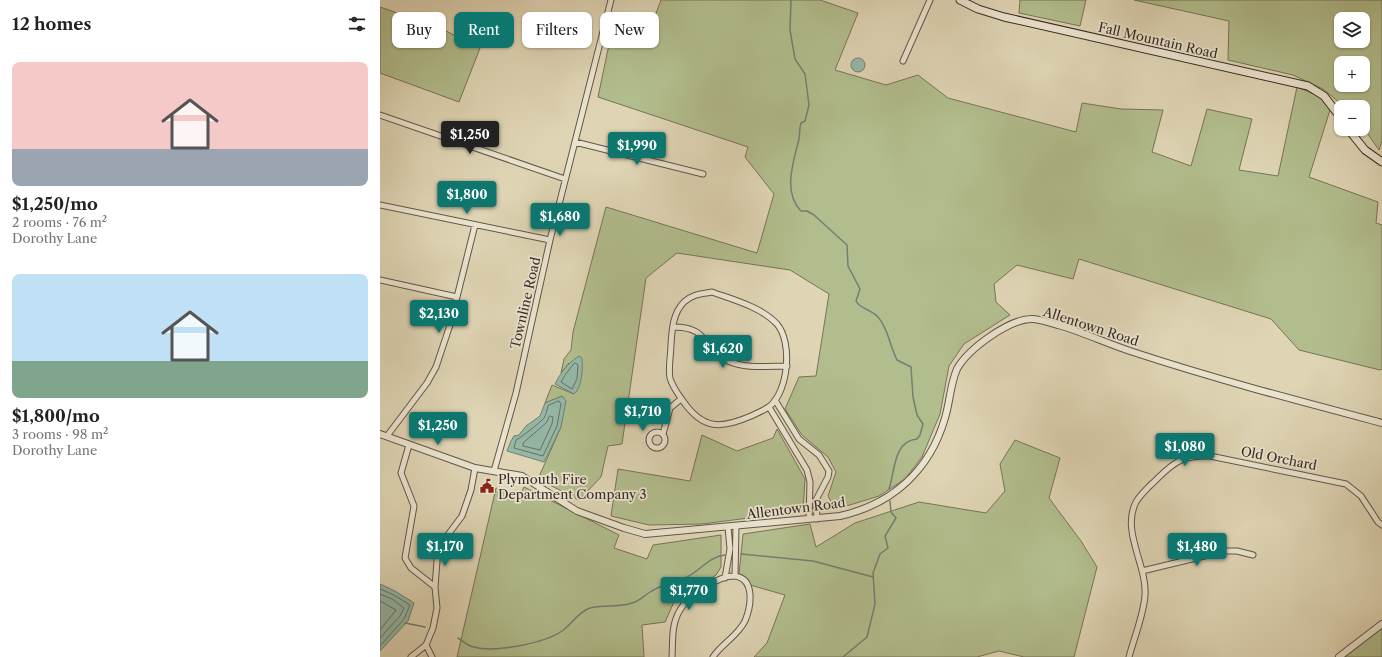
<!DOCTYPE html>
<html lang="en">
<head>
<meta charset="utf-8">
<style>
  :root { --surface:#fff; --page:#f2f2f2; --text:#222; --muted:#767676; --accent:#0f766e }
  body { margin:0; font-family:"Libre Caslon Text",serif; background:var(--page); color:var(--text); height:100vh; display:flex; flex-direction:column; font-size:15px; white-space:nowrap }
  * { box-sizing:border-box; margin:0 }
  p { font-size:13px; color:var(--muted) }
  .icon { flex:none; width:22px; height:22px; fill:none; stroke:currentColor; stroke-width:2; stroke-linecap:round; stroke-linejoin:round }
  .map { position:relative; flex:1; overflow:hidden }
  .drawer { display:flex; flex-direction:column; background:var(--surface); width:380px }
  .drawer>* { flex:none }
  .banner { position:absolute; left:12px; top:12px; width:380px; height:36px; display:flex; gap:8px }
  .controls { position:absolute; left:954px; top:12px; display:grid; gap:8px }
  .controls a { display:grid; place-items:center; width:36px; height:36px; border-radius:8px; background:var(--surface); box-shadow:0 1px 3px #0004; font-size:20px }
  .price { position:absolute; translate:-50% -34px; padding:0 9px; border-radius:4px; background:var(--accent); color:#fff; font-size:13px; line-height:26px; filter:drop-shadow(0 1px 2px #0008) }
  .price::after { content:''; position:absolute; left:50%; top:24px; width:12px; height:9px; margin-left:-6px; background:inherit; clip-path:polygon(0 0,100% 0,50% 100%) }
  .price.current { background:#222; color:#fff }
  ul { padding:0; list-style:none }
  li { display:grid; align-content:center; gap:8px; height:212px; padding:0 12px }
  li span { display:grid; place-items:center; height:124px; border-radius:8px; color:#555 }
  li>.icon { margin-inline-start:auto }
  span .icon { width:72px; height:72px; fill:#fffc; stroke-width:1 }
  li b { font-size:17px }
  h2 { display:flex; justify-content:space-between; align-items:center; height:48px; padding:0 12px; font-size:17px }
  .pill { padding:0 14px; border-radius:8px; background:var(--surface); box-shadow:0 1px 3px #0004; font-size:14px; line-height:36px }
  .pill.current { background:var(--accent); color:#fff }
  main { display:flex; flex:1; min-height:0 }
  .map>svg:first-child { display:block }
  .green { fill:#b2bd8d; stroke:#767459; fill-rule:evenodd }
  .water { fill:#95b9a8; stroke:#708074 }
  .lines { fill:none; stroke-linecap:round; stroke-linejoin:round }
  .shore { stroke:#677266; stroke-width:1 }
  .stream { stroke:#708074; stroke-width:1.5 }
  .minor-casing { stroke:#625649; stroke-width:7 }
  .tertiary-casing { stroke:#625649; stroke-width:8 }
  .secondary-casing { stroke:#392b25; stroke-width:9 }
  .minor { stroke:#eae4cf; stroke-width:5 }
  .tertiary { stroke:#eae4cf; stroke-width:6 }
  .secondary { stroke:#eae4cf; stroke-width:7 }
  .labels { text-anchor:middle; stroke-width:3.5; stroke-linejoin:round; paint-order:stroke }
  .street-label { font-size:13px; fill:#392b25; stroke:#eae4cf }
  .poi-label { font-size:13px; fill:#392b25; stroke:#eae4cf; text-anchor:start }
</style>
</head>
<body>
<main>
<section class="drawer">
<h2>12 homes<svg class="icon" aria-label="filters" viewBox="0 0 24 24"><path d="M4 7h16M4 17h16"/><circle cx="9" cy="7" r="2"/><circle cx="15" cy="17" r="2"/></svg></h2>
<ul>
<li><span style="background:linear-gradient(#f6c9c9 70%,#9aa5b1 0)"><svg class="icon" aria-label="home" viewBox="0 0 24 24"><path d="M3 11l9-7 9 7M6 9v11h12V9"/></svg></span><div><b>$1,250/mo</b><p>2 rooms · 76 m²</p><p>Dorothy Lane</p></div></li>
<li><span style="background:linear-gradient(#bfe0f5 70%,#7fa58c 0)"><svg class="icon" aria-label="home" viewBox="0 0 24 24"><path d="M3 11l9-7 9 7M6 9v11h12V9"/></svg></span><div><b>$1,800/mo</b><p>3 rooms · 98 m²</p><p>Dorothy Lane</p></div></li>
</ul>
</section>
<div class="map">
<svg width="1002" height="657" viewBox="0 0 1002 657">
  <rect width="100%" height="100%" fill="#dfd5b5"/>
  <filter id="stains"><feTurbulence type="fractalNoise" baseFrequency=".005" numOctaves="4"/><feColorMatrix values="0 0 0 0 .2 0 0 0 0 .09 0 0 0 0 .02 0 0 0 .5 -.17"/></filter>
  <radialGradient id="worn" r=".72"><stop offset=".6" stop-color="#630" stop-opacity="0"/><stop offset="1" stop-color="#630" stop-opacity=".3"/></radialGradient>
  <path class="green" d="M 281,0 L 440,0 L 478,13 L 455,70 L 506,85 L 538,75 L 568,98 L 696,132 L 702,103 L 741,109 L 783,110 L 772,152 L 811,166 L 827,109 L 872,119 L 859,170 L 898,176 L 917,87 L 941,97 L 950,110 L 929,177 L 998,202 L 996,223 L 1002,225 L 1002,369 L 1000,370 L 919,350 L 891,319 L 699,259 L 693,279 L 637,265 L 614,284 L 616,302 L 630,315 L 584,344 L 569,366 L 560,414 L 542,457 L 525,479 L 499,496 L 460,508 L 453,505 L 448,496 L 456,472 L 448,457 L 422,435 L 405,409 L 419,377 L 436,376 L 449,294 L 410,270 L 297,253 L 266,278 L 242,444 L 228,446 L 221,477 L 199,500 L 158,479 L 181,427 L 182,396 L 165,403 L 172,385 L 194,394 L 189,363 L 181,373 L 184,359 L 191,350 L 193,332 L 226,207 L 377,253 L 394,194 L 365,157 L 368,147 L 218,97 L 235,16 L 271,27 Z
    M 640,0 L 706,0 L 700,26 L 639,13 Z
    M 754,0 L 1002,0 L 1002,141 L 999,150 L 983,127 L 983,107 L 965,107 L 943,89 L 913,75 L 848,60 L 849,21 ZM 961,19 L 983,19 L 983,41 L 961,41 ZM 961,63 L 983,63 L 983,85 L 961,85 Z
    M 0,7 L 58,27 L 100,48 L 79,102 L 0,73 Z
    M 397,429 L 425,479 L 423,511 L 322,524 L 269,525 L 231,516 L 238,469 L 310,481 L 322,435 L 357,451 L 393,438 Z
    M 635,440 L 680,458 L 669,498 L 701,541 L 717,567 L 694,657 L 644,657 L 619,651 L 597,657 L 374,657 L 387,643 L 405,595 L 370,585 L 359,574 L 363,534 L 430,524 L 436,547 L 475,523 L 539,502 L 606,513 L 625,491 L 620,464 Z
    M 144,487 L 239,535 L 234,548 L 267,559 L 273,545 L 341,535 L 341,567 L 336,575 L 294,602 L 285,622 L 262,625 L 264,657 L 77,657 L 116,488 L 139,497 Z
    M 1002,628 L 1002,657 L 965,657 Z"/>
  <path class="water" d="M471 65a7 7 0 1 1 14 0a7 7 0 1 1-14 0Z
    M 199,356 L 202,358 C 203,368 202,388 194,394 L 175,384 C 181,372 187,364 199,356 Z
    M 182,396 L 186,401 L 181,427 L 164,462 L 127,451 L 131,441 L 134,436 L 139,435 L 146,426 L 160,416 L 165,403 Z
    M 0,584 L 15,591 L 34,603 L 28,621 L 0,651 Z"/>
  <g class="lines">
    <path class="shore" d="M 195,363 L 198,365 L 197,379 L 192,389 L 181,382 L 185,375 Z
      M 179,401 L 181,404 L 177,426 L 163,456 L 134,448 L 136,440 C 139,439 161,422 164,418 C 166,415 167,410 168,406 Z
      M 170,416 L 173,417 L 172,424 L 160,450 L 143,446 L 143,443 L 166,423 Z
      M 0,589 L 14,595 L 30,605 L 24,619 L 0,646
      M 0,594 L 12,599 L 24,608 L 20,616 L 0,638
      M 0,601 L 16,610 L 0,630"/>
    <path class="stream" d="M 411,0 L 410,30 L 415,59 L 425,74 L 429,105 L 425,121 L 421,123 C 419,129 420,133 419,139 C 414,160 402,192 421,211 L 427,211 L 434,215 L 467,245 L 468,266 L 480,289 L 476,301 C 480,309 492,310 498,317 C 508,328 510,346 517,360 L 531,367 L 533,397 L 537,415 L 543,424 L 540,435 L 537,439 C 513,441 515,472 509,489
      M 361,554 L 433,561 L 493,577
      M 25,623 L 45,627
      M 78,638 C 83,641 88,646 94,647 C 114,653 165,643 182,631 C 192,624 198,612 210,608 C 223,604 239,608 252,603 C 260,601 264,596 270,592 C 280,585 295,582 307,577 C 321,570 330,556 345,555
      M 463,657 L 487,637 L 495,604 L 493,573 L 500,554 L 508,548 L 505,536 L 516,518 L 511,512 L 510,501"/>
    <defs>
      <path id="minor" d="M 523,61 L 550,0
        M 0,115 L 185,179
        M 195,142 L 323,174
        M 0,205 L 170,240
        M 0,280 L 77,297
        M 332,292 C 354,300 381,307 397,324 C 413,343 408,391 390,406 C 385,410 377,413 371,416 C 341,429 323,430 303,401 C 298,394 292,386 290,378 C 288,368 291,354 291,344 C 292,329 293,313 304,302 C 312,294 322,294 332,292 Z
        M 293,327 C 331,327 321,349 348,361 C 365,369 388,366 407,366
        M 395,400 L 419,439 L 439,455 L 449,471 L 448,477 L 436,500 L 437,519
        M 389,407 L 427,470 L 430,482 L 429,519
        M269 440a8 8 0 1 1 16 0a8 8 0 1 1-16 0Z
        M 283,434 L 290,408 L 301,399
        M 7,436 L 47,383 L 56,367 L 70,325 L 95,225
        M 29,445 L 21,473 L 34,506 L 25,558 L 31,568 L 55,587
        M 114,471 L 136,393 L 170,240 L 231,0
        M 762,571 L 845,551 L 857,551 L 873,555
        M 355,576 L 356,526
        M 345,578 L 350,549 L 348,527
        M 46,645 L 52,657
        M 31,657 L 46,645 L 53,628 L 57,608 L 55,587 L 58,548 L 82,516 L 91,490 L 95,468
        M 292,657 C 293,640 291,625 300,610 C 307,597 338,576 353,576 C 376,577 371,607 365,621 C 357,637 342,643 333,657
        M 749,657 C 754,638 764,614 765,595 C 767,565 741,531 756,502 C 762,492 771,485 779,477 C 796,460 806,455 830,456 L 966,484 L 981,496 L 998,522 L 1002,525"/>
      <path id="tertiary" d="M 0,434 L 95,468 L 142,476 L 197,511 L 244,528 L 265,534 L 460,516 C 513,504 550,470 565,418 C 570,402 570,385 577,369 C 588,349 629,319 652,319 C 660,319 670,323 678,325 C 703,332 728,344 753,352 C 835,379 919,401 1002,423
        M 959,657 L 1002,624"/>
      <path id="secondary" d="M 580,0 L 598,9 L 624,17 L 928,86 L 944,96 L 961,118
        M 968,129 L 985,150 L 1002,162"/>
    </defs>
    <use href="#minor" class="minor-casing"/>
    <use href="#tertiary" class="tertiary-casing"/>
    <use href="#secondary" class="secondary-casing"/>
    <use href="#minor" class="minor"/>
    <use href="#tertiary" class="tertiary"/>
    <use href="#secondary" class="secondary"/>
  </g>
  <defs>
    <symbol id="civic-bare" viewBox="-9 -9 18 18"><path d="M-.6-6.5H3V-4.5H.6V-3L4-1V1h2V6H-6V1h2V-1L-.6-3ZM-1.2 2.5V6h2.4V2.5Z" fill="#8f2418" stroke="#eae4cf" stroke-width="2.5" paint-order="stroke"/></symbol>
  </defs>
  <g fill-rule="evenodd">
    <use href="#civic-bare" x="97" y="476" width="20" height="20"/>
  </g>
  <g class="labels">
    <g class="street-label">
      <text transform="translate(778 40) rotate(13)" y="5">Fall Mountain Road</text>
      <text transform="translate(145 303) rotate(-77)" y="5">Townline Road</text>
      <text transform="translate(711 326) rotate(18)" y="5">Allentown Road</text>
      <text transform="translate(899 458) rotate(11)" y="5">Old Orchard</text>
      <text transform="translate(416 508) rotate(-7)" y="5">Allentown Road</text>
    </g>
    <g class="poi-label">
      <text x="118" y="484">Plymouth Fire<tspan x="118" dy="15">Department Company 3</tspan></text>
    </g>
  </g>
  <rect width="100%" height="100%" filter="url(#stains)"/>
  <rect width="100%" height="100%" fill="url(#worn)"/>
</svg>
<div class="controls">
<a><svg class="icon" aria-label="layers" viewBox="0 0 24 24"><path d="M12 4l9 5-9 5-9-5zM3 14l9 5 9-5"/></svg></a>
<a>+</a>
<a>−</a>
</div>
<b class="price current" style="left:90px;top:155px">$1,250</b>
<b class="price" style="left:257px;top:166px">$1,990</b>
<b class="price" style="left:87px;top:215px">$1,800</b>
<b class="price" style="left:180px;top:237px">$1,680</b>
<b class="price" style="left:59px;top:334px">$2,130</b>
<b class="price" style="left:343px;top:369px">$1,620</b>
<b class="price" style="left:263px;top:432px">$1,710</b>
<b class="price" style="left:58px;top:446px">$1,250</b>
<b class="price" style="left:805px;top:467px">$1,080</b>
<b class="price" style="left:65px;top:567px">$1,170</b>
<b class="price" style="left:817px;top:567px">$1,480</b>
<b class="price" style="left:309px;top:611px">$1,770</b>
<div class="banner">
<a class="pill">Buy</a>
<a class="pill current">Rent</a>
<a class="pill">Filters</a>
<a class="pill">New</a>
</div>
</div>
</main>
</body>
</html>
